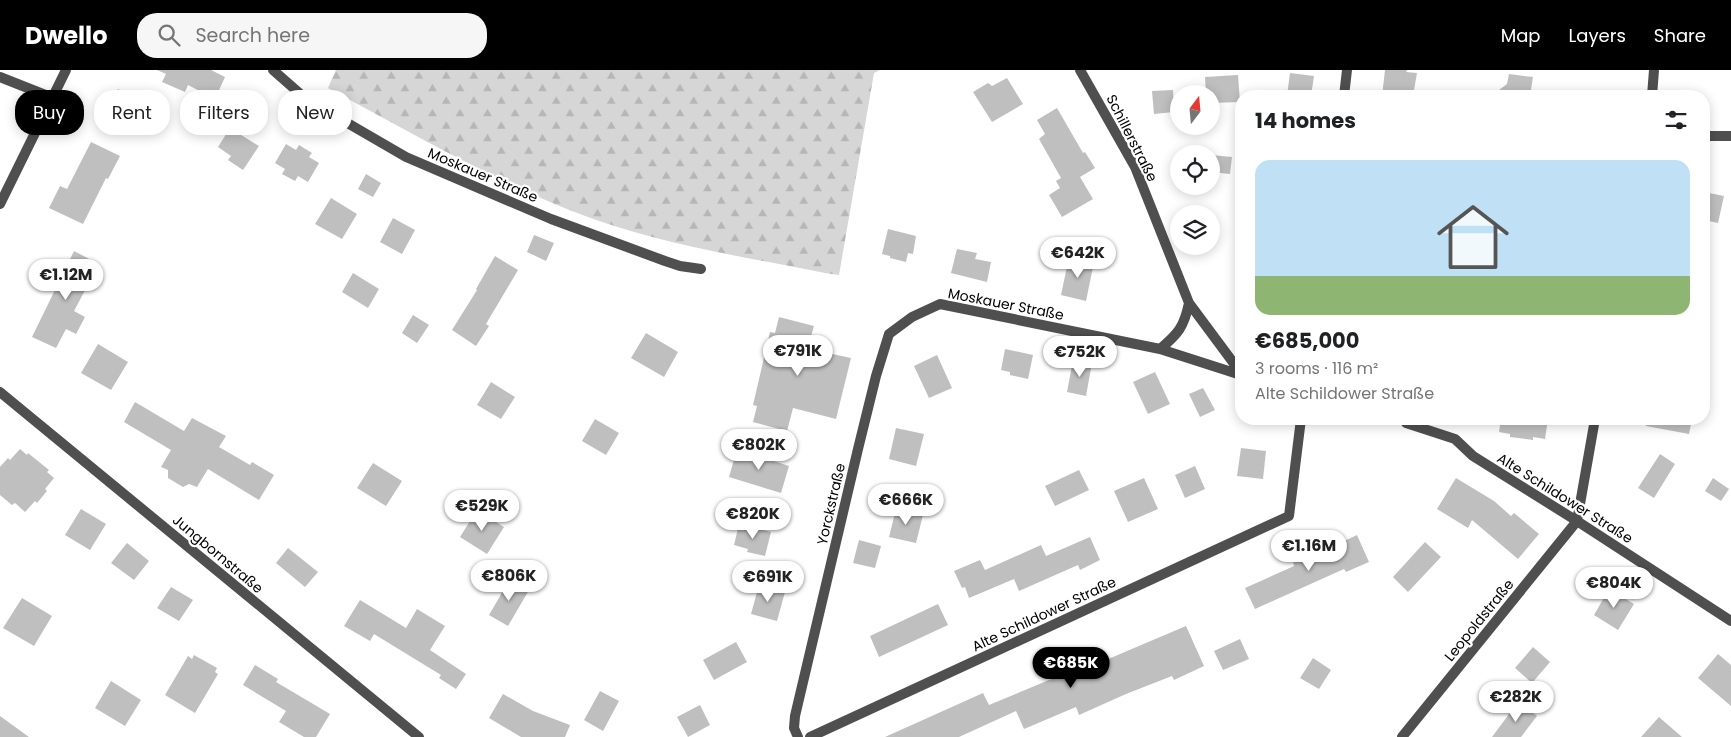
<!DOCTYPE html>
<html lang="en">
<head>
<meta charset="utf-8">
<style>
  :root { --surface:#fff; --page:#f6f6f6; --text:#202124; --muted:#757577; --accent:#000 }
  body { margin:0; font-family:Poppins,sans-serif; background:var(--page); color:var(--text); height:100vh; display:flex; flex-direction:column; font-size:19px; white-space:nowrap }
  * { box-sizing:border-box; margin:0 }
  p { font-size:16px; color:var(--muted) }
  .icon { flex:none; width:28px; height:28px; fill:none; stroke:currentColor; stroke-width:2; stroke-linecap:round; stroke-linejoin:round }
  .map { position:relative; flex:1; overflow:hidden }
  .panel { position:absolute; left:1235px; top:20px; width:475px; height:335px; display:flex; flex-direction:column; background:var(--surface); border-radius:20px; box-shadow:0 2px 12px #0003 }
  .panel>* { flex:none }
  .hud { position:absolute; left:15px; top:20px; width:475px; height:45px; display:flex; gap:10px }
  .needle { width:32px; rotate:16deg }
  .tools { position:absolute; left:1170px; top:15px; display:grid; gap:10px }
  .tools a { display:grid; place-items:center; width:50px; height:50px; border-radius:50%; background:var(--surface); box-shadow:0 2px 12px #0003; font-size:25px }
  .price { position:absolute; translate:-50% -42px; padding:0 11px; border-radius:18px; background:#fff; color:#222; font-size:16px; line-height:32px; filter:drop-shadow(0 1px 2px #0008) }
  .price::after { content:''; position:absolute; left:50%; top:30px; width:15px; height:11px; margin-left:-8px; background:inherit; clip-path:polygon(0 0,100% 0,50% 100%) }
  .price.current { background:var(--accent); color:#fff }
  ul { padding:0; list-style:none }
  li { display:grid; align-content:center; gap:10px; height:265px; padding:0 20px }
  li span { display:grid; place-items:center; height:155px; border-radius:15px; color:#555 }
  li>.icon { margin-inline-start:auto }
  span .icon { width:90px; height:90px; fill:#fffc; stroke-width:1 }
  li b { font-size:21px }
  h2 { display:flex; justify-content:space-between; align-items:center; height:60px; padding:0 20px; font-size:21px }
  .chip { padding:0 18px; border-radius:20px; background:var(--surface); box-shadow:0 2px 12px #0003; font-size:18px; line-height:45px }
  .chip.current { background:var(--accent); color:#fff }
  header { display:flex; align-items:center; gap:30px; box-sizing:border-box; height:70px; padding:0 25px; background:var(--accent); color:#fff }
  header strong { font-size:24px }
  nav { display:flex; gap:28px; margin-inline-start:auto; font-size:18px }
  .search { width:350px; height:45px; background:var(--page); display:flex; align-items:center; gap:12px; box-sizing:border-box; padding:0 18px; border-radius:20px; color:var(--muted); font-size:19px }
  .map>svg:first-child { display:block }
  .forest { fill:url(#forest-firs) }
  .building { fill:#bfbfbf }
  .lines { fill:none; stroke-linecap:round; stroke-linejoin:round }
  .street { stroke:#4f4f4f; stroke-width:10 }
  .labels { text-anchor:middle; stroke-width:4.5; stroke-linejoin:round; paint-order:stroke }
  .street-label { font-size:14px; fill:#000; stroke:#fff }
</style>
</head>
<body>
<header>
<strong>Dwello</strong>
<div class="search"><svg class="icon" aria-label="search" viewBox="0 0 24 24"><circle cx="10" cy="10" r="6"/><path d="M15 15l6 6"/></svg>Search here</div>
<nav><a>Map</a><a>Layers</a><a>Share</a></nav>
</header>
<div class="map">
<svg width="1731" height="667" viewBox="0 0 1731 667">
  <defs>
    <pattern id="forest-firs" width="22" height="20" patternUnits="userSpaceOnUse" patternTransform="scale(1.25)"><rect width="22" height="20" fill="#d6d6d6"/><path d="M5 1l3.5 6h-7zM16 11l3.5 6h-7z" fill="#b6b6b6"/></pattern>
  </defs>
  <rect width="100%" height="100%" fill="#fff"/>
  <path class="forest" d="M 336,0 L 880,0 L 874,3 L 839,205 L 825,203 C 740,186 652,173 572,141 C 487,107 408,61 328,18 Z"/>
  <path class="building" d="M 157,0 L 211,0 L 225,7 L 215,29 L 188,15 L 185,22 L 162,12 L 166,4 Z
    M 1385,0 L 1407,0 L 1406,2 L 1417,3 L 1413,26 L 1382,26 Z
    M 1290,3 L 1314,6 L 1311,26 L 1287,26 Z
    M 1509,4 L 1533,7 L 1530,26 L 1491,26 L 1507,14 Z
    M 1238,5 L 1240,32 L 1211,33 L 1211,24 L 1206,24 L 1205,7 Z
    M 1007,8 L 1023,34 L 992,52 L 973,22 L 988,13 L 992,16 Z
    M 118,19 L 146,33 L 134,56 L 107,41 Z
    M 1173,20 L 1174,42 L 1154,44 L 1152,21 Z
    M 1057,38 L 1083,83 L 1085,82 L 1095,98 L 1080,107 L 1093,129 L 1062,147 L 1049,125 L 1060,118 L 1056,111 L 1061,108 L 1039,69 L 1045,64 L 1037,50 Z
    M 230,58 L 259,76 L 243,100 L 228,90 L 231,86 L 218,77 Z
    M 91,72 L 120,86 L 108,109 L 106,108 L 83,154 L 49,138 L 60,116 L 67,119 Z
    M 286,74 L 296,80 L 299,75 L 312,83 L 309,87 L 319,93 L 308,112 L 298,106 L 295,111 L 282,104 L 285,99 L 275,93 Z
    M 1211,85 L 1232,87 L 1230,104 L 1211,102 Z
    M 366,104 L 381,113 L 373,127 L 358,119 Z
    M 1704,122 L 1724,126 L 1718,153 L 1704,150 Z
    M 331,128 L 357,144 L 342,169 L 315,154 Z
    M 393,148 L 415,160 L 402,184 L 380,172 Z
    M 888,159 L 916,166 L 913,184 L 908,183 L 906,192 L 890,188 L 890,186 L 882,184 Z
    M 534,165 L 554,173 L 546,191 L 527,182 Z
    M 957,179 L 977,183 L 975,189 L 991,192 L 987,212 L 951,203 Z
    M 74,181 L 99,194 L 74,241 L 85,247 L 76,264 L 66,259 L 56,278 L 32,267 Z
    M 495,186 L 518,200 L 486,254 L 489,256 L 476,276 L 452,260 L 477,220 L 476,219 Z
    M 1069,187 L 1094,192 L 1086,231 L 1061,225 Z
    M 353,203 L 379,219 L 368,238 L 342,222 Z
    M 413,245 L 429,255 L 417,273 L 402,263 Z
    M 779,247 L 814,256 L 809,273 L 825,277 L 823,282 L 851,288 L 836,349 L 793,338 L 787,361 L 753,352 L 757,336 L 753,335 L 770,262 L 775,263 Z
    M 646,263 L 678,282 L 664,307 L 631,288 Z
    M 98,274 L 128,292 L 111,320 L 81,303 Z
    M 1005,279 L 1033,285 L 1028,309 L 1010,305 L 1010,302 L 1001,300 Z
    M 937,285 L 952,318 L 929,328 L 914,296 Z
    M 1073,290 L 1092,293 L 1086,326 L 1067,322 Z
    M 1155,302 L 1170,334 L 1148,344 L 1133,312 Z
    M 491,312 L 515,327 L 501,349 L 477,335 Z
    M 1203,318 L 1215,340 L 1200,347 L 1189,324 Z
    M 135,332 L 184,361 L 192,348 L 226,366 L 219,377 L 250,395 L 252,392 L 274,405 L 259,430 L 208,399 L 197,417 L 189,414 L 183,417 L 168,408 L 168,400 L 161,397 L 171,380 L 124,352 Z
    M 595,349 L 619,363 L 606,385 L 582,371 Z
    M 1501,349 L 1548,349 L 1545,369 L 1533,367 L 1533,370 L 1510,367 L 1510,364 L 1499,362 Z
    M 1647,349 L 1692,349 L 1689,364 L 1646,356 Z
    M 896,358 L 924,364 L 916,396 L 889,389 Z
    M 1241,378 L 1266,381 L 1263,409 L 1237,406 Z
    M 20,379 L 27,385 L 28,383 L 49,400 L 47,402 L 54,408 L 45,419 L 47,421 L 37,433 L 35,431 L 25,442 L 15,433 L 12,435 L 0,425 L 0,397 L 8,388 L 10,390 Z
    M 737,379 L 789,396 L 781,423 L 729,407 Z
    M 1660,384 L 1675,394 L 1654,428 L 1638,418 Z
    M 373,393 L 402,411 L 386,436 L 357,418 Z
    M 1195,396 L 1205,419 L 1185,428 L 1175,405 Z
    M 1079,400 L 1089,420 L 1055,436 L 1045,416 Z
    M 1144,408 L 1158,439 L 1128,452 L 1114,421 Z
    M 1456,408 L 1494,431 L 1511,446 L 1514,443 L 1539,464 L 1518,489 L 1472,450 L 1468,458 L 1437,439 Z
    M 1713,408 L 1729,419 L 1721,431 L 1705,421 Z
    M 81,439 L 106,454 L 90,480 L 65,465 Z
    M 896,439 L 923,445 L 916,473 L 889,467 Z
    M 477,440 L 504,457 L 487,484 L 460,467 Z
    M 739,454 L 771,462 L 765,486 L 747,482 L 748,479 L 734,475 Z
    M 1357,465 L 1369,492 L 1346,502 L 1344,499 L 1255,539 L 1245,518 L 1294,496 L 1293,491 L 1315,481 L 1317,484 Z
    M 1090,467 L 1100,490 L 1080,500 L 1078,495 L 1019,521 L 1014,509 L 969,528 L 965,517 L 962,518 L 954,501 L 980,490 L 985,500 L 1041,475 L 1046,486 Z
    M 859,470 L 881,476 L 875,498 L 853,493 Z
    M 1425,472 L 1441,487 L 1408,522 L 1393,507 Z
    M 127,473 L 149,491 L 134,510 L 111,493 Z
    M 288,478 L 318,502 L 305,517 L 276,493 Z
    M 510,509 L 529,520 L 508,556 L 489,545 Z
    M 759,515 L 785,522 L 777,551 L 751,544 Z
    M 171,517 L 193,530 L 179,551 L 157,538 Z
    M 1609,519 L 1634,534 L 1618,560 L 1594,545 Z
    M 22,528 L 52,546 L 34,576 L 3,558 Z
    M 360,530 L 406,558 L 417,539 L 445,556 L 430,580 L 466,604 L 456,619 L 439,608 L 441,605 L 374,564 L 370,571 L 344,556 Z
    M 938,534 L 948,555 L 879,587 L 870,566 Z
    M 1186,556 L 1204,596 L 1174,610 L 1172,606 L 1126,624 L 1079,645 L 1076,637 L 1024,659 L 1016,641 L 959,667 L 885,667 L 983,623 L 989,635 L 1061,605 L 1060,604 L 1085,593 L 1087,598 Z
    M 1240,569 L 1249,589 L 1223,600 L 1214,581 Z
    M 736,572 L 747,592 L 714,610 L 703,590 Z
    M 1533,577 L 1550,592 L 1532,613 L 1515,598 Z
    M 1718,584 L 1731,595 L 1731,636 L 1698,608 Z
    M 194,585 L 217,598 L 215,602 L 218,604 L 195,643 L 165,625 L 188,586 L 192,589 Z
    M 1313,588 L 1331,600 L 1319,619 L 1300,608 Z
    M 255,595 L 278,609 L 276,612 L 330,644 L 316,667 L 304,667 L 279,652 L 286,641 L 243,615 Z
    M 111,611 L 141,630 L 125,656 L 95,638 Z
    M 600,621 L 619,631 L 603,661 L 584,650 Z
    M 503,624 L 533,641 L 570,655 L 565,667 L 521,667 L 489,648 Z
    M 1518,632 L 1537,646 L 1521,667 L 1492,667 Z
    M 700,635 L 710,655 L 688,667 L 677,647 Z
    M 0,646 L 29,667 L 0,667 Z
    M 1659,647 L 1682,667 L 1641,667 Z"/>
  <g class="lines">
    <path class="street" d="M 273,0 L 314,36 L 325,40 L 406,87 L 551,149 L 665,191 L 680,196 L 701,199
      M 1080,0 L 1135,97 L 1189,233 L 1235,295 L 1240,305
      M 0,7 L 53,28
      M 1344,26 L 1347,0
      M 1652,26 L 1654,0
      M 1704,66 L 1731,66
      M 0,134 L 66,0
      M 1160,279 C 1178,264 1184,257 1189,233
      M 0,322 L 419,667
      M 1406,353 L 1455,369 L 1473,386 L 1577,451 L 1731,551
      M 798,667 L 794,658 L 795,646 L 858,379 L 876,306 L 889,264 L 912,247 L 940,234 L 1160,279 L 1241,305
      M 810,667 L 1289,446 L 1301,349
      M 1402,667 L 1577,451 L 1595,349"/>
  </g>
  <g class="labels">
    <g class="street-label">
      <text transform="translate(1132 68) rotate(63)" y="5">Schillerstraße</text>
      <text transform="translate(483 105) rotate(23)" y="5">Moskauer Straße</text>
      <text transform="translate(1006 234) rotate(11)" y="5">Moskauer Straße</text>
      <text transform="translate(1565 428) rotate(32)" y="5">Alte Schildower Straße</text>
      <text transform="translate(831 434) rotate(-77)" y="5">Yorckstraße</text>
      <text transform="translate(218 484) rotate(40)" y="5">Jungbornstraße</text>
      <text transform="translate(1044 544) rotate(-25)" y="5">Alte Schildower Straße</text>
      <text transform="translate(1479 550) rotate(-51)" y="5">Leopoldstraße</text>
    </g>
  </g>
</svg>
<div class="tools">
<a><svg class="needle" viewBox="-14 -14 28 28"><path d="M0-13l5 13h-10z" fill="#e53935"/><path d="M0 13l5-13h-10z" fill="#757577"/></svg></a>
<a><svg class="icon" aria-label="locate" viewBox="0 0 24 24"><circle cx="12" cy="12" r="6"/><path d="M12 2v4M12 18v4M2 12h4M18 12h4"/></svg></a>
<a><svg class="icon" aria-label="layers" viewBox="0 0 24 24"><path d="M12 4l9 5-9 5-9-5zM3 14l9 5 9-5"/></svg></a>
</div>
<b class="price" style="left:1078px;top:209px">€642K</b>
<b class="price" style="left:66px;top:231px">€1.12M</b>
<b class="price" style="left:798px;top:307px">€791K</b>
<b class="price" style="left:1080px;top:308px">€752K</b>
<b class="price" style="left:759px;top:401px">€802K</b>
<b class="price" style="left:906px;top:456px">€666K</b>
<b class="price" style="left:482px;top:462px">€529K</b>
<b class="price" style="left:753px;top:470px">€820K</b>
<b class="price" style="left:1309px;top:502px">€1.16M</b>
<b class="price" style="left:509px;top:532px">€806K</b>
<b class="price" style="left:768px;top:533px">€691K</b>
<b class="price" style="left:1614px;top:539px">€804K</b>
<b class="price current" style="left:1071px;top:619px">€685K</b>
<b class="price" style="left:1516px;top:653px">€282K</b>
<div class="hud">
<a class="chip current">Buy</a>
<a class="chip">Rent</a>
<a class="chip">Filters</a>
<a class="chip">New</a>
</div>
<section class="panel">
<h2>14 homes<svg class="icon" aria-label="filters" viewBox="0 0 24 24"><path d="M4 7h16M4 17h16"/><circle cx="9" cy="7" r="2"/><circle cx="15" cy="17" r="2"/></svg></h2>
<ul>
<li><span style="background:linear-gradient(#bfe0f5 75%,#8fb573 0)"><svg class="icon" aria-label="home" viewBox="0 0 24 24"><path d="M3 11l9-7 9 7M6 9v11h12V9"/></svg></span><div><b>€685,000</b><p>3 rooms · 116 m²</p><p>Alte Schildower Straße</p></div></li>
</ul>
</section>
</div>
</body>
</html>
